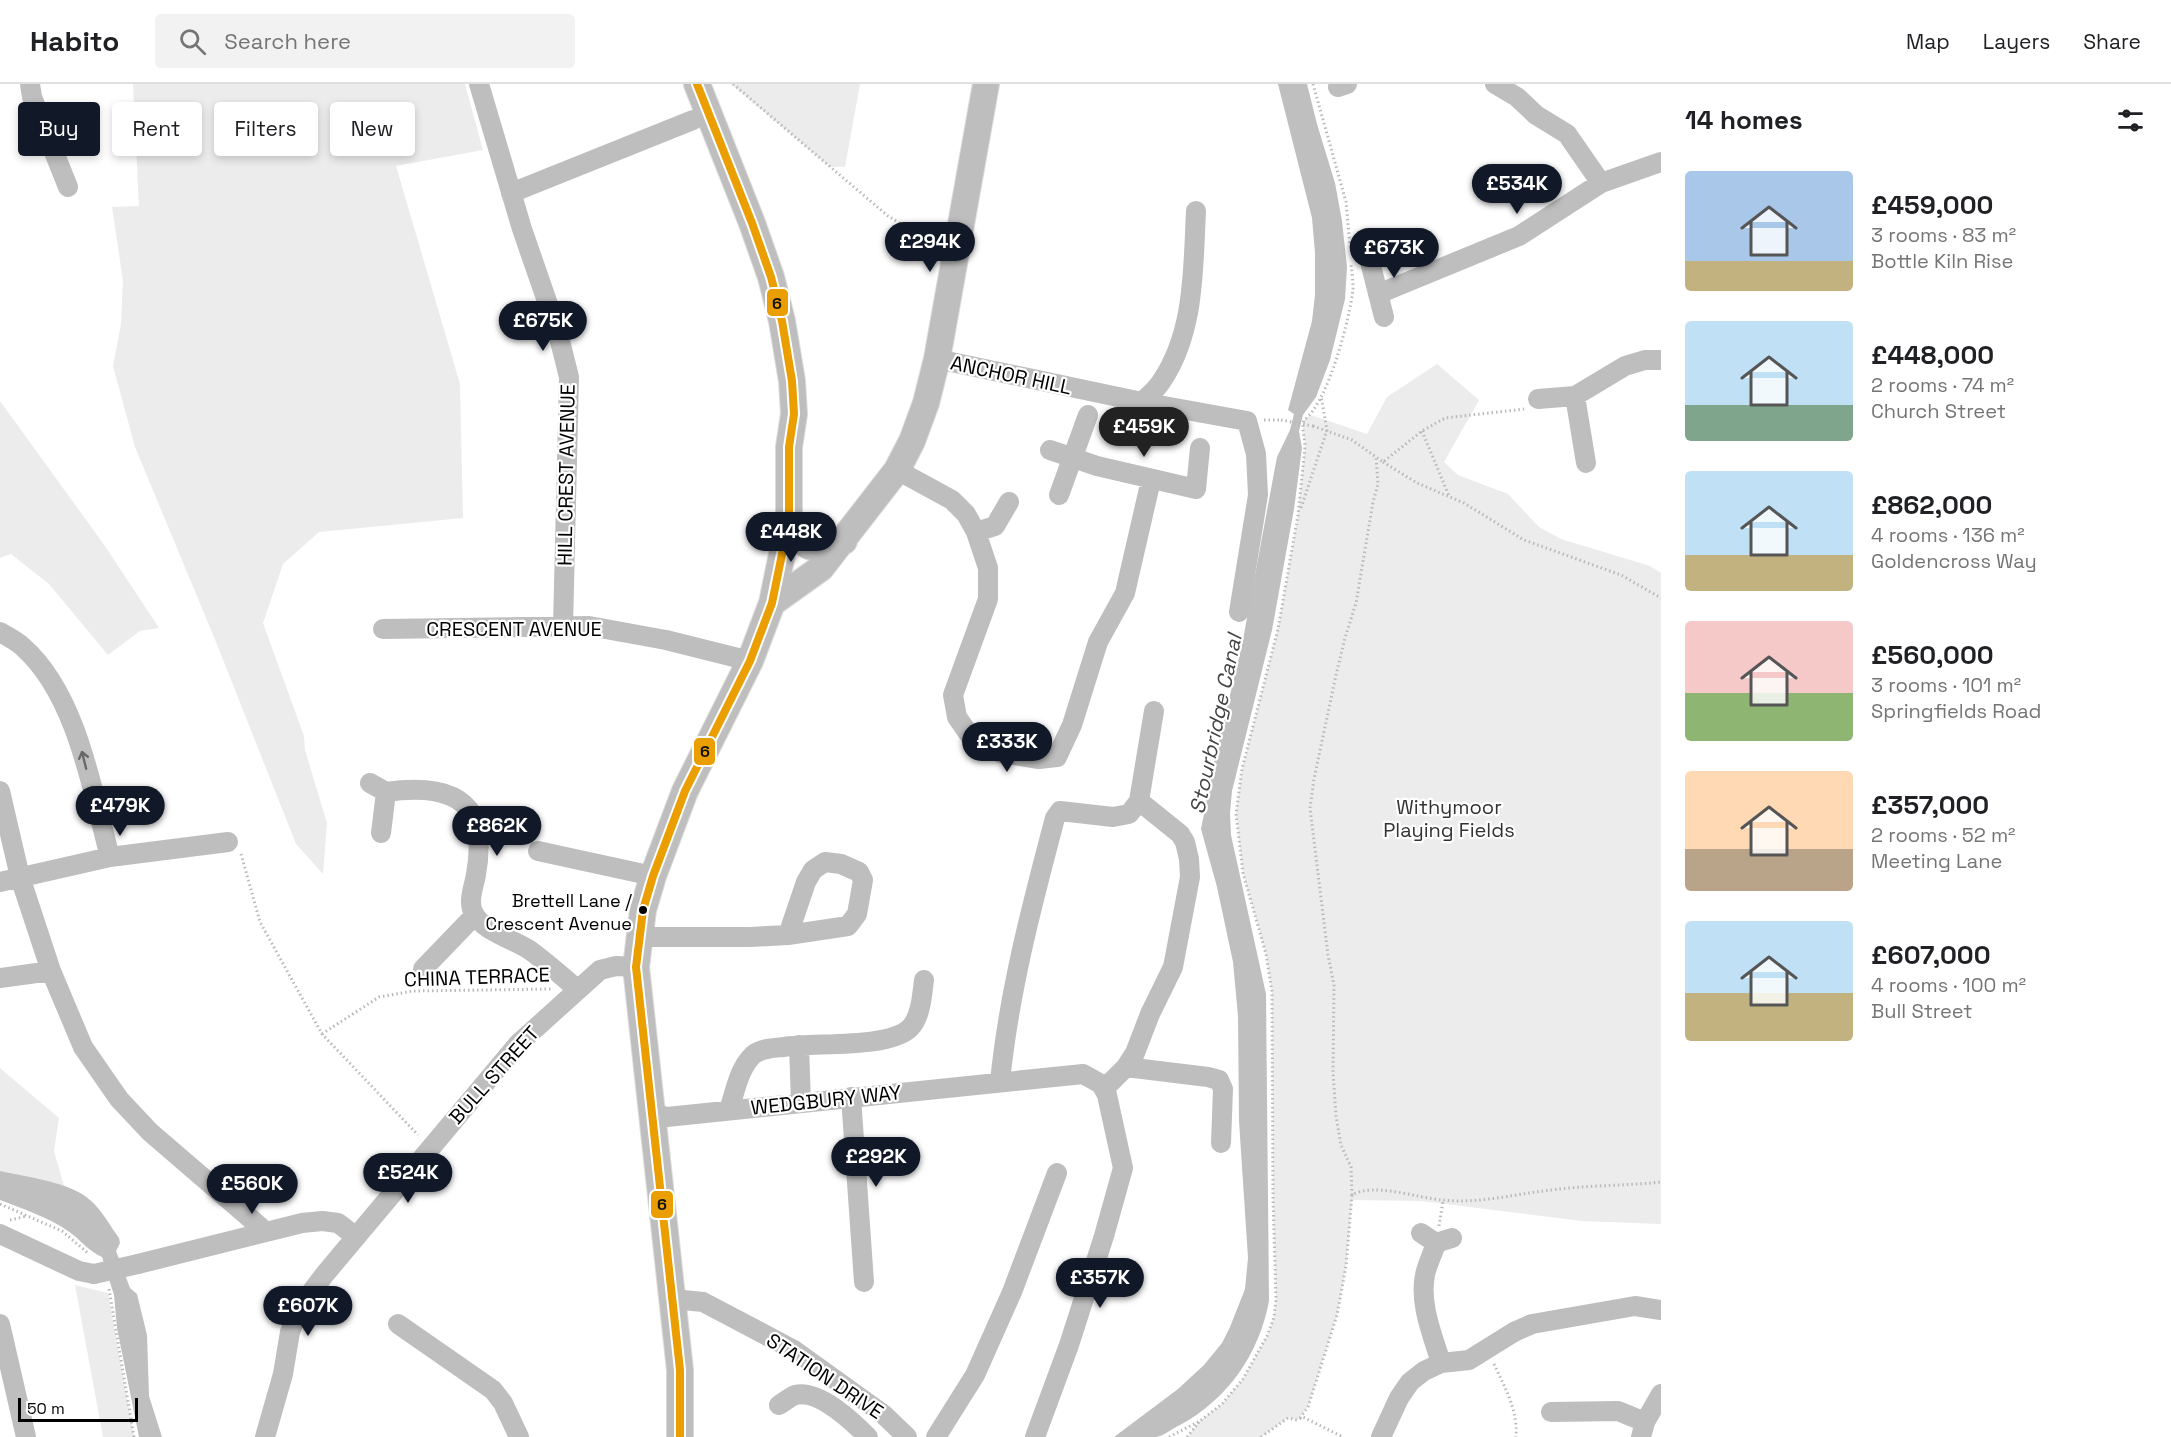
<!DOCTYPE html>
<html lang="en">
<head>
<meta charset="utf-8">
<style>
  :root { --surface:#fff; --page:#f2f2f2; --text:#202124; --muted:#757577; --line:#e0e0e0; --accent:#111827 }
  body { margin:0; font-family:"Space Grotesk",sans-serif; background:var(--page); color:var(--text); height:100vh; display:flex; flex-direction:column; font-size:22px; white-space:nowrap }
  * { box-sizing:border-box; margin:0 }
  p { font-size:20px; color:var(--muted) }
  .icon { flex:none; width:33px; height:33px; fill:none; stroke:currentColor; stroke-width:2; stroke-linecap:round; stroke-linejoin:round }
  .map { position:relative; flex:1; overflow:hidden }
  .side { display:flex; flex-direction:column; background:var(--surface); width:510px }
  .side>* { flex:none }
  .guide { position:absolute; left:18px; top:18px; width:570px; height:54px; display:flex; gap:12px }
  .scale { position:absolute; left:18px; bottom:15px; width:120px; box-sizing:border-box; padding-left:6px; border:3px solid #000; border-top:0; font-size:16px; line-height:21px; white-space:nowrap; color:#000; -webkit-text-stroke:4px #fff; paint-order:stroke }
  .price { position:absolute; translate:-50% -51px; padding:0 14px; border-radius:21px; background:var(--accent); color:#fff; font-size:20px; line-height:39px; filter:drop-shadow(0 2px 3px #0008) }
  .price::after { content:''; position:absolute; left:50%; top:36px; width:18px; height:14px; margin-left:-9px; background:inherit; clip-path:polygon(0 0,100% 0,50% 100%) }
  .price.current { background:#222; color:#fff }
  ul { padding:0; list-style:none }
  li { display:flex; align-items:center; gap:18px; height:150px; padding:0 24px }
  li span { display:grid; place-items:center; flex:none; width:168px; height:120px; border-radius:6px; color:#555 }
  li>.icon { margin-inline-start:auto }
  span .icon { width:72px; height:72px; fill:#fffc; stroke-width:1 }
  li b { font-size:26px }
  h2 { display:flex; justify-content:space-between; align-items:center; height:72px; padding:0 24px; font-size:26px }
  .tag { padding:0 21px; border-radius:6px; background:var(--surface); box-shadow:0 3px 9px #0003; font-size:21px; line-height:54px }
  .tag.current { background:var(--accent); color:#fff }
  header { display:flex; align-items:center; gap:36px; box-sizing:border-box; height:84px; padding:0 30px; background:var(--surface); border-bottom:2px solid var(--line) }
  header strong { font-size:28px }
  nav { display:flex; gap:33px; margin-inline-start:auto; font-size:21px }
  .search { width:420px; height:54px; background:var(--page); display:flex; align-items:center; gap:15px; box-sizing:border-box; padding:0 21px; border-radius:6px; color:var(--muted); font-size:22px }
  main { display:flex; flex:1; min-height:0 }
  .map>svg:first-child { display:block }
  .green { fill:#ececec }
  .water { fill:#bfbfbf }
  .lines { fill:none; stroke-linecap:round; stroke-linejoin:round }
  .major-casing { stroke:#dbdbdb; stroke-width:28 }
  .path { stroke:#b9b9b9; stroke-width:3; stroke-dasharray:1.5 3; stroke-linecap:butt }
  .minor { stroke:#bebebe; stroke-width:20 }
  .major { stroke:#bebebe; stroke-width:26 }
  .path-bridge { stroke:#b9b9b9; stroke-width:3; stroke-dasharray:1.5 3; stroke-linecap:butt }
  .minor-bridge { stroke:#bebebe; stroke-width:20 }
  .bus-1-casing { stroke:#fff; stroke-width:12 }
  .bus-1 { stroke:#eb9e00; stroke-width:8 }
  .oneway { stroke:#686868 }
  .bus-dot { fill:#000; stroke:#fff; stroke-width:2 }
  .labels { text-anchor:middle; stroke-width:4.5; stroke-linejoin:round; paint-order:stroke }
  .bus-label { font-size:18px; fill:#000; stroke:#fff; text-anchor:end }
  .street-label { font-size:20px; fill:#000; stroke:#fff }
  .park-label { font-size:20px; fill:#333; stroke:#fff }
  .water-label { font-size:21px; font-style:italic; fill:#444; stroke:#fff }
  .line-badge { stroke:#fff; stroke-width:2 }
  .pale-badge-label { font-size:16px; text-anchor:middle; font-weight:bold; fill:#111 }
</style>
</head>
<body>
<header>
<strong>Habito</strong>
<div class="search"><svg class="icon" aria-label="search" viewBox="0 0 24 24"><circle cx="10" cy="10" r="6"/><path d="M15 15l6 6"/></svg>Search here</div>
<nav><a>Map</a><a>Layers</a><a>Share</a></nav>
</header>
<main>
<div class="map">
<svg width="1661" height="1353" viewBox="0 0 1661 1353">
  <rect width="100%" height="100%" fill="#fff"/>
  <path class="green" d="M 133,0 L 465,0 L 483,66 L 396,82 L 460,300 L 463,434 L 319,448 L 283,480 L 263,539 L 304,652 L 305,666 L 327,739 L 323,790 L 296,760 L 216,558 L 135,363 L 113,282 L 121,240 L 123,197 L 112,123 L 139,122 Z
    M 731,0 L 860,0 L 845,83 L 830,83 Z
    M 1437,280 L 1479,316 L 1444,378 L 1458,391 L 1508,410 L 1539,443 L 1561,455 L 1650,482 L 1661,489 L 1661,1140 L 1582,1137 L 1421,1117 L 1352,1116 L 1346,1182 L 1337,1231 L 1308,1323 L 1297,1336 L 1288,1334 L 1261,1353 L 1187,1353 L 1200,1337 L 1222,1320 L 1243,1295 L 1267,1252 L 1274,1233 L 1276,1215 L 1273,1114 L 1272,908 L 1266,870 L 1243,789 L 1236,730 L 1242,685 L 1278,545 L 1298,431 L 1305,363 C 1305,353 1301,346 1304,336 L 1311,331 L 1367,350 L 1387,313 Z
    M 0,317 L 105,462 L 159,544 L 140,547 L 108,571 L 49,500 L 11,470 L 0,474 Z
    M 0,984 L 59,1034 L 54,1067 L 64,1102 L 0,1087 Z
    M 75,1201 L 108,1209 L 134,1353 L 103,1353 Z"/>
  <path class="water" d="M 1278,0 L 1307,0 L 1317,40 L 1335,99 L 1342,137 L 1347,183 L 1345,215 L 1330,276 L 1316,313 L 1303,331 L 1299,347 L 1302,364 L 1294,425 L 1272,546 L 1232,707 L 1230,729 L 1231,751 L 1266,910 L 1269,1217 C 1259,1270 1228,1315 1180,1341 C 1173,1344 1164,1352 1156,1353 C 1143,1353 1127,1353 1114,1353 L 1178,1305 L 1204,1281 L 1222,1259 L 1230,1243 L 1245,1205 L 1248,1174 L 1239,1037 L 1238,932 L 1233,878 L 1217,803 L 1201,745 L 1216,669 L 1242,561 L 1277,373 L 1290,346 L 1294,330 L 1288,326 L 1312,237 L 1315,211 L 1315,169 L 1312,134 Z
    M 0,1087 C 26,1093 71,1098 90,1116 C 102,1126 110,1142 119,1154 L 120,1159 L 116,1167 L 130,1204 L 137,1210 L 147,1251 L 149,1312 L 162,1353 L 139,1353 L 117,1244 L 114,1211 L 102,1173 C 88,1167 80,1155 68,1147 C 48,1133 23,1125 0,1116 Z"/>
  <g class="lines">
    <defs>
      <path id="major" d="M 789,436 C 807,468 809,468 844,457
        M 772,519 L 821,484 L 897,386 L 912,357 L 926,319 L 937,275 L 986,0
        M 680,1353 L 680,1286 L 636,883 L 643,826 L 653,792 L 685,707 L 750,577 L 772,519 L 789,436 L 789,363 L 794,330 L 792,297 L 782,237 L 771,193 L 752,139 L 697,0"/>
    </defs>
    <use href="#major" class="major-casing"/>
    <path class="path" d="M 733,0 L 888,132 L 936,161
      M 1313,0 L 1346,118 L 1350,162
      M 1264,336 L 1281,336
      M 1313,342 L 1352,356 L 1383,378 L 1422,347 L 1445,334 L 1524,325
      M 1422,347 L 1449,412
      M 1383,378 L 1417,399 L 1464,419 L 1524,456 L 1621,491 L 1661,514
      M 1301,424 L 1327,346 L 1321,312
      M 241,770 L 260,838 L 322,950 L 418,1051
      M 322,950 L 379,913 L 413,907 L 552,905
      M 1352,1111 L 1351,1083 L 1341,1061 L 1336,1032 L 1333,988 L 1334,901 L 1328,871 L 1310,724 L 1314,695 L 1336,591 L 1345,554 L 1356,519 L 1373,418 L 1378,400 L 1376,373
      M 0,1120 L 62,1147 L 89,1170
      M 10,1136 L 27,1132
      M 1439,1142 L 1443,1117
      M 109,1205 L 134,1353
      M 1494,1280 C 1505,1304 1518,1326 1516,1353
      M 1300,1334 L 1308,1323 L 1337,1231 L 1346,1182 L 1352,1111 C 1373,1098 1418,1114 1442,1116 C 1479,1120 1515,1110 1551,1106 C 1587,1101 1625,1102 1661,1098
      M 1169,1353 L 1200,1337 L 1222,1320 L 1243,1295 L 1267,1252 L 1274,1233 L 1276,1215 L 1273,1114 L 1272,908 L 1266,870 L 1243,789 L 1236,730 L 1242,685 L 1278,545 L 1298,431 L 1305,363 C 1305,353 1301,346 1304,336 C 1328,319 1350,234 1353,205 C 1353,197 1352,188 1351,181
      M 1187,1353 L 1199,1338
      M 1261,1353 L 1288,1334 L 1297,1336 L 1303,1333 L 1343,1353"/>
    <path class="minor" d="M 30,0 L 32,13 L 68,103
      M 479,0 L 522,145 L 558,249 L 569,293 L 563,543
      M 1495,0 L 1517,13 L 1536,31 L 1567,50 L 1601,99
      M 1338,3 L 1347,0
      M 511,109 L 693,36
      M 1367,166 L 1384,233
      M 1378,210 L 1519,152 L 1601,99 L 1661,78
      M 937,275 L 1142,318 L 1247,337 L 1256,370 L 1258,411 L 1239,528
      M 1575,312 L 1586,379
      M 1538,315 L 1575,312 L 1625,282 L 1645,276 L 1661,276
      M 1142,318 C 1148,312 1156,306 1161,298 C 1195,248 1193,185 1196,127
      M 1050,366 L 1097,382 L 1196,405 L 1200,364
      M 897,386 L 952,416 L 966,430 L 976,448 L 988,484 L 988,515 L 953,611 L 957,633 L 975,659 L 1001,669 L 1039,675 L 1057,673 L 1072,641 L 1098,558 L 1125,509 L 1151,396
      M 1059,411 L 1088,331
      M 976,448 L 995,442 L 1009,418
      M 383,545 L 589,542 L 666,556 L 750,577
      M 0,548 C 8,553 17,557 23,563 C 77,611 92,706 110,773
      M 370,699 L 386,708 L 381,749
      M 0,707 L 20,793 L 51,887 L 83,963 L 119,1015 L 150,1048 L 265,1147
      M 386,708 C 414,704 457,702 473,732 C 481,746 479,775 476,790 C 474,804 467,817 474,830 C 484,848 516,856 531,867 C 547,879 562,892 577,905
      M 538,767 L 653,792
      M 0,798 L 110,773 L 228,758
      M 640,853 L 750,853 L 788,851 L 848,842 L 857,830 L 863,796 L 859,788 L 841,780 L 825,778 L 813,786 L 806,798 L 788,851
      M 423,885 L 475,831
      M 0,894 L 51,887
      M 799,961 L 801,1019
      M 1126,983 L 1208,993 L 1219,996 L 1223,1005 L 1221,1059
      M 1000,998 C 1009,907 1032,821 1055,734 L 1060,727 L 1113,733 L 1129,730 L 1139,717 L 1154,627
      M 1104,1005 L 1126,983 L 1135,969 L 1150,930 L 1173,883 L 1190,793 L 1189,775 L 1185,758 L 1180,750 L 1139,717
      M 851,1013 L 864,1198
      M 729,1026 C 735,1008 739,984 753,971 C 761,964 774,964 784,963 C 815,958 888,965 910,944 C 921,933 922,911 924,896
      M 653,1029 L 667,1033 L 1083,990 L 1101,1000 L 1107,1011 L 1123,1084 L 1104,1152 L 1069,1261 L 1035,1353
      M 1421,1149 L 1436,1159 L 1452,1154
      M 0,1150 L 79,1187 L 94,1190
      M 1436,1159 C 1433,1170 1427,1180 1425,1191 C 1419,1220 1433,1252 1441,1279
      M 138,1180 L 302,1139 L 322,1137 L 338,1139 L 355,1152
      M 673,1215 L 703,1218 L 794,1266 L 883,1330 L 907,1353
      M 0,1240 L 26,1353
      M 398,1240 L 493,1306 L 503,1319 L 519,1353
      M 779,1321 C 784,1318 790,1313 795,1311 C 819,1305 853,1338 868,1353
      M 1551,1328 L 1618,1327 L 1645,1338
      M 265,1353 L 283,1290 L 290,1248 L 299,1224 L 325,1190 L 518,960 L 600,886 L 616,882 L 636,883
      M 936,1353 L 975,1291 L 1012,1208 L 1057,1089
      M 1381,1353 L 1399,1314 L 1410,1298 L 1424,1287 L 1441,1279 L 1469,1276 L 1514,1248 L 1532,1240 L 1635,1222 L 1661,1226
      M 1641,1353 L 1645,1338 L 1661,1310"/>
    <use href="#major" class="major"/>
    <path class="path-bridge" d="M 1281,336 L 1313,342"/>
    <path class="minor-bridge" d="M 94,1190 L 138,1180"/>
    <defs>
      <path id="bus-1" d="M 680,1353 L 680,1286 L 636,883 L 643,826 L 653,792 L 685,707 L 750,577 L 772,519 L 789,436 L 789,363 L 794,330 L 792,297 L 782,237 L 771,193 L 752,139 L 697,0"/>
    </defs>
    <use href="#bus-1" class="bus-1-casing"/>
    <use href="#bus-1" class="bus-1"/>
  </g>
  <defs><path id="oneway-shaft" d="M-6 0H5M1.5-3L5.5 0L1.5 3" fill="none" stroke-width="1.6" stroke-linecap="round" stroke-linejoin="round" transform="scale(1.5)"/></defs>
  <use class="oneway" href="#oneway-shaft" transform="translate(84 676) rotate(-104)"/>
  <circle class="bus-dot" cx="643" cy="826" r="5"/>
  <g class="labels">
    <g class="bus-label">
      <text x="632" y="823">Brettell Lane /<tspan x="632" dy="23">Crescent Avenue</tspan></text>
    </g>
    <g class="street-label">
      <text transform="translate(1011 291) rotate(12)" y="7">ANCHOR HILL</text>
      <text transform="translate(566 391) rotate(-89)" y="7">HILL CREST AVENUE</text>
      <text x="514" y="552">CRESCENT AVENUE</text>
      <text transform="translate(477 893) rotate(-2)" y="7">CHINA TERRACE</text>
      <text transform="translate(494 991) rotate(-48)" y="7">BULL STREET</text>
      <text transform="translate(826 1016) rotate(-6)" y="7">WEDGBURY WAY</text>
      <text transform="translate(825 1292) rotate(34)" y="7">STATION DRIVE</text>
    </g>
    <g class="park-label">
      <text x="1449" y="730">Withymoor<tspan x="1449" dy="23">Playing Fields</tspan></text>
    </g>
    <g class="water-label">
      <text transform="translate(1216 640) rotate(-78)" y="7">Stourbridge Canal</text>
    </g>
  </g>
  <g class="line-badge">
    <rect x="766" y="204" width="23" height="29" rx="6" fill="#eb9e00"/>
    <rect x="693" y="653" width="23" height="29" rx="6" fill="#eb9e00"/>
    <rect x="650" y="1106" width="24" height="29" rx="6" fill="#eb9e00"/>
  </g>
  <g class="pale-badge-label">
    <text x="777" y="225">6</text>
    <text x="705" y="673">6</text>
    <text x="662" y="1126">6</text>
  </g>
</svg>
<div class="scale">50 m</div>
<b class="price" style="left:1517px;top:131px">£534K</b>
<b class="price" style="left:930px;top:189px">£294K</b>
<b class="price" style="left:1394px;top:195px">£673K</b>
<b class="price" style="left:543px;top:268px">£675K</b>
<b class="price current" style="left:1144px;top:374px">£459K</b>
<b class="price" style="left:791px;top:479px">£448K</b>
<b class="price" style="left:1007px;top:689px">£333K</b>
<b class="price" style="left:120px;top:753px">£479K</b>
<b class="price" style="left:497px;top:773px">£862K</b>
<b class="price" style="left:876px;top:1104px">£292K</b>
<b class="price" style="left:408px;top:1120px">£524K</b>
<b class="price" style="left:252px;top:1131px">£560K</b>
<b class="price" style="left:1100px;top:1225px">£357K</b>
<b class="price" style="left:308px;top:1253px">£607K</b>
<div class="guide">
<a class="tag current">Buy</a>
<a class="tag">Rent</a>
<a class="tag">Filters</a>
<a class="tag">New</a>
</div>
</div>
<section class="side">
<h2>14 homes<svg class="icon" aria-label="filters" viewBox="0 0 24 24"><path d="M4 7h16M4 17h16"/><circle cx="9" cy="7" r="2"/><circle cx="15" cy="17" r="2"/></svg></h2>
<ul>
<li><span style="background:linear-gradient(#a9c7e8 75%,#c2b280 0)"><svg class="icon" aria-label="home" viewBox="0 0 24 24"><path d="M3 11l9-7 9 7M6 9v11h12V9"/></svg></span><div><b>£459,000</b><p>3 rooms · 83 m²</p><p>Bottle Kiln Rise</p></div></li>
<li><span style="background:linear-gradient(#bfe0f5 70%,#7fa58c 0)"><svg class="icon" aria-label="home" viewBox="0 0 24 24"><path d="M3 11l9-7 9 7M6 9v11h12V9"/></svg></span><div><b>£448,000</b><p>2 rooms · 74 m²</p><p>Church Street</p></div></li>
<li><span style="background:linear-gradient(#bfe0f5 70%,#c2b280 0)"><svg class="icon" aria-label="home" viewBox="0 0 24 24"><path d="M3 11l9-7 9 7M6 9v11h12V9"/></svg></span><div><b>£862,000</b><p>4 rooms · 136 m²</p><p>Goldencross Way</p></div></li>
<li><span style="background:linear-gradient(#f6c9c9 60%,#8fb573 0)"><svg class="icon" aria-label="home" viewBox="0 0 24 24"><path d="M3 11l9-7 9 7M6 9v11h12V9"/></svg></span><div><b>£560,000</b><p>3 rooms · 101 m²</p><p>Springfields Road</p></div></li>
<li><span style="background:linear-gradient(#ffd9b3 65%,#b9a48a 0)"><svg class="icon" aria-label="home" viewBox="0 0 24 24"><path d="M3 11l9-7 9 7M6 9v11h12V9"/></svg></span><div><b>£357,000</b><p>2 rooms · 52 m²</p><p>Meeting Lane</p></div></li>
<li><span style="background:linear-gradient(#bfe0f5 60%,#c2b280 0)"><svg class="icon" aria-label="home" viewBox="0 0 24 24"><path d="M3 11l9-7 9 7M6 9v11h12V9"/></svg></span><div><b>£607,000</b><p>4 rooms · 100 m²</p><p>Bull Street</p></div></li>
</ul>
</section>
</main>
</body>
</html>
